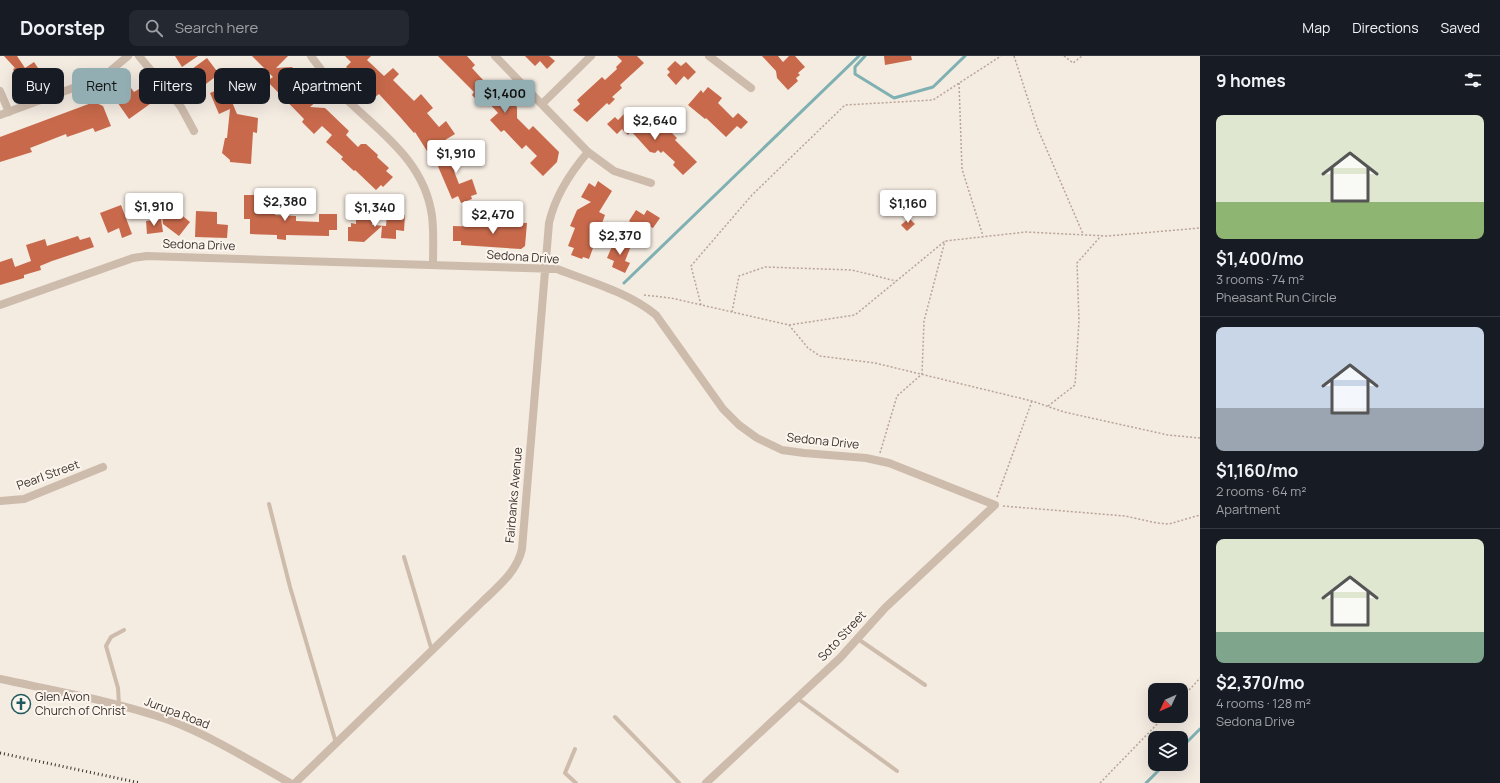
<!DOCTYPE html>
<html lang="en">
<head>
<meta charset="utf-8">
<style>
  :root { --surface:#171b24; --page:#242831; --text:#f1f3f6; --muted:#9ea1a6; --line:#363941; --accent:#92aeb2 }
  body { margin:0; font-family:Manrope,sans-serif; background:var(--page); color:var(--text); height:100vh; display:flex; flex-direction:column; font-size:15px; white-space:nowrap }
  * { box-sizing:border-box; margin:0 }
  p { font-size:13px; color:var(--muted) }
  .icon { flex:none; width:22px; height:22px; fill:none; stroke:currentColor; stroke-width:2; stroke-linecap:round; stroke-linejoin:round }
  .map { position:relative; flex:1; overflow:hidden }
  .side { display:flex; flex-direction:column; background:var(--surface); width:300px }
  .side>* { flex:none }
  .top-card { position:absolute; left:12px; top:12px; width:380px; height:36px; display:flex; gap:8px }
  .needle { width:26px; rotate:226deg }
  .tools { position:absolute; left:1148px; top:627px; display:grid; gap:8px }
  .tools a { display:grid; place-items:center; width:40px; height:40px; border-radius:8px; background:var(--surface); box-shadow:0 4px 16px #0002; font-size:20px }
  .price { position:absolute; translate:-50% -34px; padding:0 9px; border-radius:4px; background:#fff; color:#222; font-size:13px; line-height:26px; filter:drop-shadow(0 1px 2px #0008) }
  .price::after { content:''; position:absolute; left:50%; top:24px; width:12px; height:9px; margin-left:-6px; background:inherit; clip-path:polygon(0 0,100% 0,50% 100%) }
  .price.active { background:var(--accent); color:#111 }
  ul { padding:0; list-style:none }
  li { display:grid; align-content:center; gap:8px; height:212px; padding:0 16px }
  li+li { border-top:1px solid var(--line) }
  li span { display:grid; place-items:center; height:124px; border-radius:8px; color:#555 }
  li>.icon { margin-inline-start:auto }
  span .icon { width:72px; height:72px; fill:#fffc; stroke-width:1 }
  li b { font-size:17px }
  h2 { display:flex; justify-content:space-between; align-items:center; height:48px; padding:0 16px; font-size:17px }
  .chip { padding:0 14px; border-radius:8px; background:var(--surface); box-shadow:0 4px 16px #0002; font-size:14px; line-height:36px }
  .chip.active { background:var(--accent); color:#111 }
  header { display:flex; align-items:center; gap:24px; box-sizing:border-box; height:56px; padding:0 20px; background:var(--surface); border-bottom:1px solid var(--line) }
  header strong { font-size:19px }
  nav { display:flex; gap:22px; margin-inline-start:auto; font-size:14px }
  .search { width:280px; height:36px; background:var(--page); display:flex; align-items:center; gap:10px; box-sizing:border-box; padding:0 14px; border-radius:8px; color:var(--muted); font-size:15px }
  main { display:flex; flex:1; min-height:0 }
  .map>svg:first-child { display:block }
  .water { fill:#7fb0b2 }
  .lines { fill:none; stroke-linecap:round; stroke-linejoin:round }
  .stream { stroke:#7fb0b2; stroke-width:3 }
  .building { fill:#c8694b }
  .path { stroke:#b9a596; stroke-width:1.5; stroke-dasharray:2 2; stroke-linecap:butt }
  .service { stroke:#cdbbac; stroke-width:4 }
  .minor { stroke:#cdbbac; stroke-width:8 }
  .rail { stroke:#3b302b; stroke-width:3; stroke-dasharray:1 3; stroke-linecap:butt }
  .labels { text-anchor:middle; stroke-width:4; stroke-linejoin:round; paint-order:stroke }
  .street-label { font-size:12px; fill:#3b302b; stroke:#fbf5ee }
  .poi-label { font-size:12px; fill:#3b302b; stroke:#fbf5ee; text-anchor:start }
</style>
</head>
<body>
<header>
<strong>Doorstep</strong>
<div class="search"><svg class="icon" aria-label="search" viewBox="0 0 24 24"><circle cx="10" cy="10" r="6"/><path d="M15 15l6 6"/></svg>Search here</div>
<nav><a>Map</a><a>Directions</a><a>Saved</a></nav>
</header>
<main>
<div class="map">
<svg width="1200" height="727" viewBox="0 0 1200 727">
  <rect width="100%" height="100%" fill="#f4ebe1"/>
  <path class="water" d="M 668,63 L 676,69 L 676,72 L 668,71 L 662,67 Z"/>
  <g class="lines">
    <path class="stream" d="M 865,0 L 855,11 L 855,18 L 894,42 L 933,31 L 965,0
      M 624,227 L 859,0
      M 1181,692 L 1200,673
      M 1146,727 L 1165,708"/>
  </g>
  <path class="building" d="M 4,0 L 17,0 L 25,12 L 34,6 L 44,21 L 30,30 L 26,23 L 21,27 L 13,13 L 15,12 Z
    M 175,0 L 198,0 L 182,11 Z
    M 252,0 L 288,0 L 276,12 L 292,11 L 303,23 L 300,25 L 318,44 L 310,51 L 325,52 L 349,75 L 346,79 L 358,91 L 361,88 L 366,88 L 378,99 L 377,101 L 389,112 L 386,115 L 393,121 L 383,131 L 381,129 L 376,134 L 355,114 L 354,115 L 341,103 L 343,101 L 326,86 L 332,79 L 322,70 L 314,78 L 302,66 L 304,63 L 267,25 L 273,21 Z
    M 345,0 L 371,0 L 367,4 L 384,20 L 393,12 L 399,18 L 393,24 L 414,45 L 421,38 L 433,52 L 427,57 L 439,71 L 446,65 L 455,78 L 427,95 L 415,76 L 414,77 L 401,62 L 379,38 L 375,41 L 346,11 L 351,6 Z
    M 438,0 L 467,0 L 475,9 L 472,12 L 483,24 L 489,30 L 493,26 L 517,51 L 517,62 L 529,74 L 533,70 L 559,96 L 557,106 L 543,120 L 530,107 L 537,100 L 526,89 L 522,93 L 504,74 L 501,76 L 490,64 L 498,57 L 487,45 L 482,50 L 472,39 L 474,36 Z
    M 525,0 L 549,0 L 555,5 L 547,13 L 540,5 L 535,10 Z
    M 617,0 L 637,0 L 644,7 L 620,29 L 622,32 L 612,41 L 615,43 L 609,49 L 607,47 L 587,66 L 573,54 L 580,48 L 577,44 L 602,21 L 605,24 L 617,13 L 616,11 L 622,5 Z
    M 762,0 L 778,0 L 783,6 L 789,0 L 795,0 L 805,11 L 798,17 L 800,19 L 796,22 L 798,25 L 788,34 L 777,22 L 776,15 Z
    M 884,0 L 911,0 L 912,4 L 885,9 Z
    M 207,2 L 219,18 L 198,34 L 191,24 L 197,20 L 192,13 Z
    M 675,5 L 681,10 L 686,6 L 696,16 L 688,24 L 684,20 L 676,29 L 667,19 L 670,16 L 667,13 Z
    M 235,27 L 242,42 L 232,46 L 237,58 L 258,62 L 257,77 L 253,76 L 251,108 L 230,106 L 230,104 L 222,97 L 225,82 L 227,82 L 230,53 L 219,58 L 210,37 Z
    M 708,31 L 722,42 L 718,47 L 733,62 L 738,57 L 748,66 L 741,73 L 737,70 L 726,81 L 706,62 L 705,63 L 688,49 L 701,34 L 703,37 Z
    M 131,32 L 134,36 L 139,33 L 150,48 L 129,63 L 115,43 Z
    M 94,46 L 103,50 L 111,70 L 95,76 L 93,72 L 67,81 L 66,78 L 30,92 L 32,96 L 0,106 L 0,81 Z
    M 628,54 L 651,77 L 655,73 L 658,75 L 664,69 L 677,82 L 675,84 L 697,106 L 683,119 L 673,109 L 675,106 L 663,95 L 661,97 L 658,94 L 655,97 L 650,96 L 631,75 L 628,79 L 622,73 L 617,78 L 607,68 L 615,61 L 618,64 Z
    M 463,89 L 469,106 L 456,111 L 457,113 L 454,115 L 459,128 L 472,123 L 477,138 L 471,140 L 472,143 L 461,147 L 458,140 L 452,143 L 437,108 L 441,97 Z
    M 598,125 L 612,135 L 599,156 L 605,159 L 589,203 L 583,201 L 582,203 L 571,199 L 574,192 L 568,190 L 575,172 L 570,170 L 577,154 L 591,146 L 581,141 L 589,127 L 595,131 Z
    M 244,139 L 255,139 L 255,146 L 262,146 L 262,156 L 275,156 L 275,159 L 296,160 L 296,165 L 319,166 L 319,158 L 337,158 L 337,174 L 329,174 L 329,180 L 286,179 L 286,184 L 277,183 L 277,179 L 250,178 L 250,163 L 244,163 Z
    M 121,149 L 132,178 L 122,182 L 119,172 L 108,177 L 100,157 Z
    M 636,154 L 644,159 L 647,154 L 660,162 L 653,172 L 649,170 L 643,180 L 629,171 L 632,167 L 629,165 Z
    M 196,155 L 217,156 L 217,168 L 228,169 L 227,182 L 195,181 Z
    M 178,156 L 190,166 L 179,180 L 163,168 L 162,157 Z
    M 356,158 L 372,158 L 372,169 L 386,170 L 387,158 L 405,159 L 404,175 L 396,174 L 396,183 L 381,182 L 382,170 L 364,186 L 348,185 L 348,171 L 351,171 L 351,167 L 356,168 Z
    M 909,162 L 915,168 L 907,175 L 901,169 Z
    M 161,163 L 163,176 L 147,178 L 146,165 Z
    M 484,166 L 527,167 L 525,190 L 521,193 L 461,189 L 461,185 L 453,185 L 453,170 L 484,171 Z
    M 78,180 L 80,184 L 90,181 L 94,191 L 52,205 L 40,210 L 41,214 L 24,219 L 24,222 L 0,229 L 0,206 L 12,202 L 15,211 L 31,205 L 26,189 L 45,183 L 47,190 Z
    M 622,186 L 631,190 L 625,205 L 630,207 L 625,217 L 612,211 L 614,205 L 607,202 L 613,188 L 615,189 L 616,187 L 620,189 Z"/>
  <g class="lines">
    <path class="path" d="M 1014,0 L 1037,71 L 1083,178
      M 1064,0 L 1073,7 L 1082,0
      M 959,27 L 962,113 L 983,180
      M 644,239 L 671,242 L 789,269 L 808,292 L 820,300 L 875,307 L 1032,345 L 1064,356 L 1168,379 L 1200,382
      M 701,249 L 691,210 L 752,139 L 845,49 L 933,44 L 1001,0
      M 732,256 L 739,220 L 765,211 L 852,214 L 896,225
      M 789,269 L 855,259 L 945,185 L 1026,176 L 1107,180 L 1200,172
      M 1048,350 L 1075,329 L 1079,265 L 1077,207 L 1101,180
      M 880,397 L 897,340 L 922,318 L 924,265 L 945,185
      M 997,441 L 1032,345
      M 1003,450 L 1125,460 L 1157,467 L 1169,468 L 1200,459
      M 1181,643 L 1200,622
      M 1100,727 L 1165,660"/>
    <path class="service" d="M 269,448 L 290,531 L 336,687
      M 404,501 L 432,595
      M 858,583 L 925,629
      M 797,642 L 897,715
      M 119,649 L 118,632 L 106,590 L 111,581 L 124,574
      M 615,661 L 679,727
      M 575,693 L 565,717 L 576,727"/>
    <path class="minor" d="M 139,0 L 181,51 L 194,75
      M 311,0 C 320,12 329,25 339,36 C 376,74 424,102 432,160 C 434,176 433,193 433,209
      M 495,0 L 588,96 L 614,115 L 651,127
      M 709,0 L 751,32
      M 0,35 L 9,56
      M 542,48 L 591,0
      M 0,59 L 103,21 L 128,0
      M 0,249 L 133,202 L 147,200 L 557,213 C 590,226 628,236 656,259 L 723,353 L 739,369 L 757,382 L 782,394 L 804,397 L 866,402 L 889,407 L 995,449 L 885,552 L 840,602 L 706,727
      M 0,445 L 24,443 L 103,411
      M 0,623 C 56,635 114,645 169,664 C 211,680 251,705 290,727
      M 295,727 L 483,545 C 499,530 517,515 522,493 L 549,167 C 555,140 570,117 588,96"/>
    <path class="rail" d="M 0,697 L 140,727"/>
  </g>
  <defs>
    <symbol id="church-ring" viewBox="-11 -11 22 22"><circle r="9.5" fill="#fbf5ee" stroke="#1f5a5e" stroke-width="1.5"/><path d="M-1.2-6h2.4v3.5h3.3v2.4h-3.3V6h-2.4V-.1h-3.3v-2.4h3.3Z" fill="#1f5a5e"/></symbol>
  </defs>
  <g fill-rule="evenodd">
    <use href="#church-ring" x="10" y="637" width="22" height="22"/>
  </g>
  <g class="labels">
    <g class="street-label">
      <text transform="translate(199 189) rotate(2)" y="4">Sedona Drive</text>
      <text transform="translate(523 201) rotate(4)" y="4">Sedona Drive</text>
      <text transform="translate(823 385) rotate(6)" y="4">Sedona Drive</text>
      <text transform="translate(48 419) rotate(-20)" y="4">Pearl Street</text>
      <text transform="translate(514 439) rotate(-85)" y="4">Fairbanks Avenue</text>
      <text transform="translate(842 580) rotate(-47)" y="4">Soto Street</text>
      <text transform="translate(177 657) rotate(21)" y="4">Jurupa Road</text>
    </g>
    <g class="poi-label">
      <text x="35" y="645">Glen Avon<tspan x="35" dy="14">Church of Christ</tspan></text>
    </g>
  </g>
</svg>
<div class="tools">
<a><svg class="needle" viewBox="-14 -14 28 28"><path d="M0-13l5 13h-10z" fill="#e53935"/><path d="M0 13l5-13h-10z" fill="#9ea1a6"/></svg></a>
<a><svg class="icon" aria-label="layers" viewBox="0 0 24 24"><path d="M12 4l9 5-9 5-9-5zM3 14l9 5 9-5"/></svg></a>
</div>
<b class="price active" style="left:505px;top:58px">$1,400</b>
<b class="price" style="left:655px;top:85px">$2,640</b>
<b class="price" style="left:456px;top:118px">$1,910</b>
<b class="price" style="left:285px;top:166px">$2,380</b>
<b class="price" style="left:908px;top:168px">$1,160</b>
<b class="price" style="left:154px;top:171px">$1,910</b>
<b class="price" style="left:375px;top:172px">$1,340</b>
<b class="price" style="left:493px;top:179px">$2,470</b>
<b class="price" style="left:620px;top:200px">$2,370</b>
<div class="top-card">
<a class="chip">Buy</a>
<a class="chip active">Rent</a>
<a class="chip">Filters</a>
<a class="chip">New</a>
<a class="chip">Apartment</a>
</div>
</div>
<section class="side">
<h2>9 homes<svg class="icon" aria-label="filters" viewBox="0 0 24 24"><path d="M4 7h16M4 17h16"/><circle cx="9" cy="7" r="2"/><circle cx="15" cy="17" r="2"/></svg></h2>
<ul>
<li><span style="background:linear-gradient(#dfe7d0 70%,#8fb573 0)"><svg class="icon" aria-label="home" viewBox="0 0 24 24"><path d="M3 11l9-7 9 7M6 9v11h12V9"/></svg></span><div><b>$1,400/mo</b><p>3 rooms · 74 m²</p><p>Pheasant Run Circle</p></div></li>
<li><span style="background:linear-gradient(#c9d6e8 65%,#9aa5b1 0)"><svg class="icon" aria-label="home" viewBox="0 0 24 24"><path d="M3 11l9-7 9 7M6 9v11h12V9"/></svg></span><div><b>$1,160/mo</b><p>2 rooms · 64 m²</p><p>Apartment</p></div></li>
<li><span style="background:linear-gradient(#dfe7d0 75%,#7fa58c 0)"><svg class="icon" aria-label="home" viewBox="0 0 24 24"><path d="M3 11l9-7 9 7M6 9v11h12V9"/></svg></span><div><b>$2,370/mo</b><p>4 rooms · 128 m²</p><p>Sedona Drive</p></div></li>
</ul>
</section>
</main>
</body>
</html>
